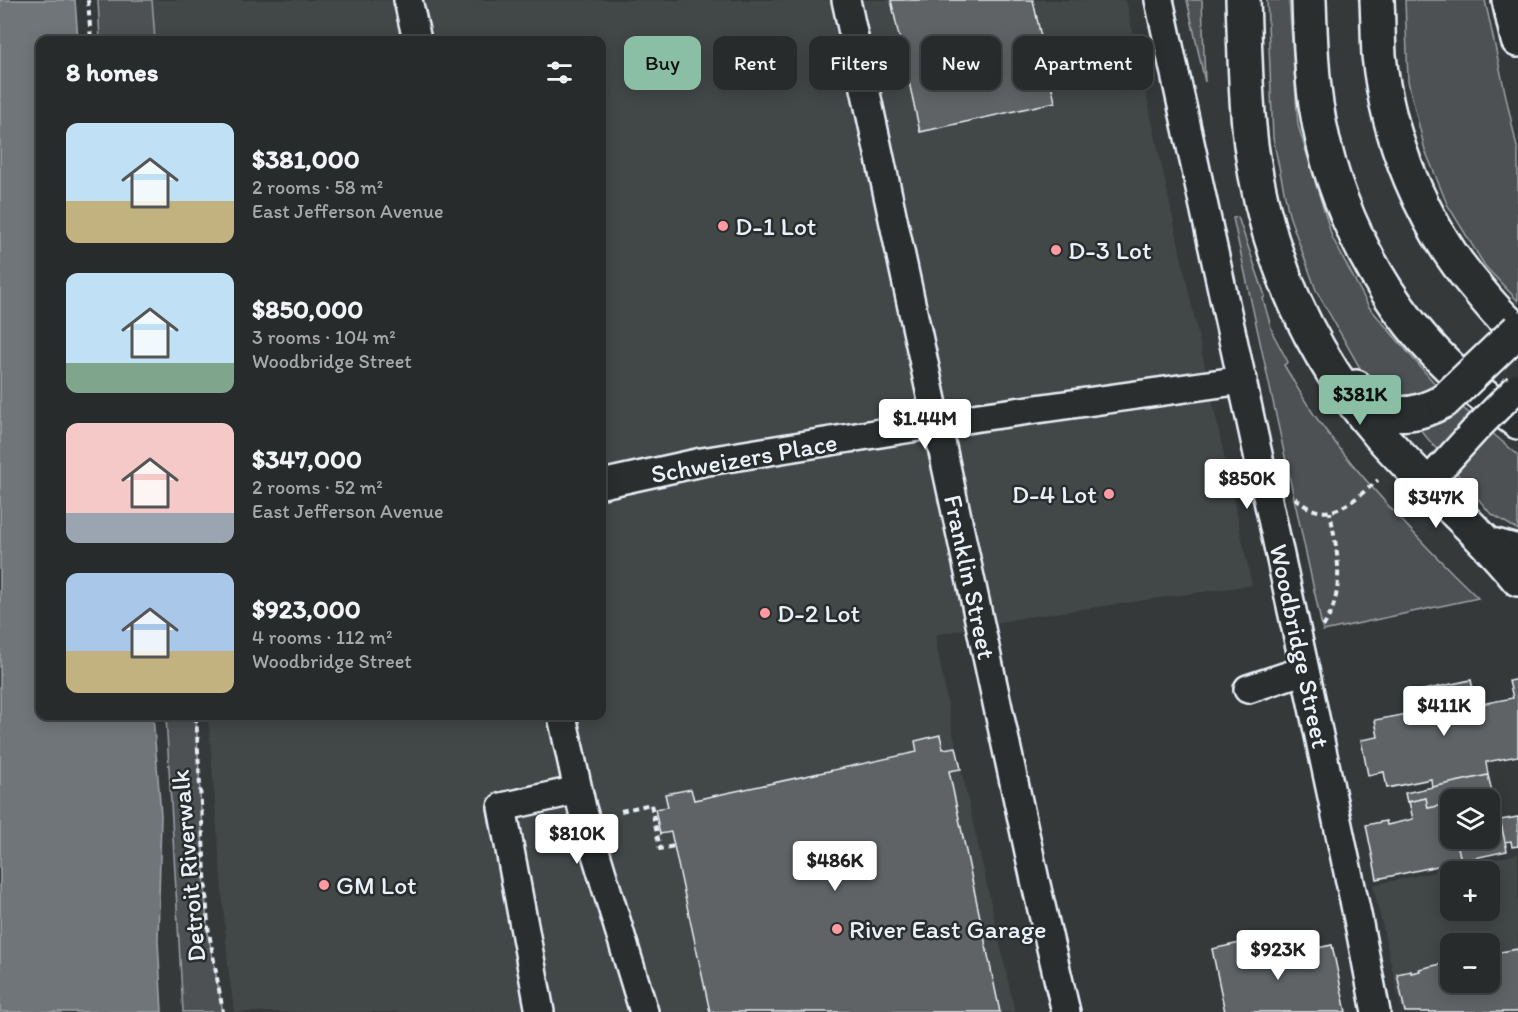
<!DOCTYPE html>
<html lang="en">
<head>
<meta charset="utf-8">
<style>
  :root { --surface:#282b2c; --page:#303334; --text:#f1f3f6; --muted:#a5a7a9; --line:#444748; --accent:#8abfa5 }
  body { margin:0; font-family:Itim,sans-serif; background:var(--page); color:var(--text); height:100vh; display:flex; flex-direction:column; font-size:22px; white-space:nowrap }
  * { box-sizing:border-box; margin:0 }
  p { font-size:20px; color:var(--muted) }
  .icon { flex:none; width:33px; height:33px; fill:none; stroke:currentColor; stroke-width:2; stroke-linecap:round; stroke-linejoin:round }
  .map { position:relative; flex:1; overflow:hidden }
  .drawer { position:absolute; left:36px; top:36px; width:570px; height:684px; display:flex; flex-direction:column; background:var(--surface); border-radius:12px; box-shadow:0 3px 15px #0003,0 0 0 2px var(--line) }
  .drawer>* { flex:none }
  .banner { position:absolute; left:624px; top:36px; width:570px; height:54px; display:flex; gap:12px }
  .fabs { position:absolute; left:1440px; top:789px; display:grid; gap:12px }
  .fabs a { display:grid; place-items:center; width:60px; height:60px; border-radius:12px; background:var(--surface); box-shadow:0 3px 15px #0003,0 0 0 2px var(--line); font-size:30px }
  .price { position:absolute; translate:-50% -51px; padding:0 14px; border-radius:6px; background:#fff; color:#222; font-size:20px; line-height:39px; filter:drop-shadow(0 2px 3px #0008) }
  .price::after { content:''; position:absolute; left:50%; top:36px; width:18px; height:14px; margin-left:-9px; background:inherit; clip-path:polygon(0 0,100% 0,50% 100%) }
  .price.on { background:var(--accent); color:#111 }
  ul { padding:0; list-style:none }
  li { display:flex; align-items:center; gap:18px; height:150px; padding:0 30px }
  li span { display:grid; place-items:center; flex:none; width:168px; height:120px; border-radius:12px; color:#555 }
  li>.icon { margin-inline-start:auto }
  span .icon { width:72px; height:72px; fill:#fffc; stroke-width:1 }
  li b { font-size:26px }
  h2 { display:flex; justify-content:space-between; align-items:center; height:72px; padding:0 30px; font-size:26px }
  .tag { padding:0 21px; border-radius:12px; background:var(--surface); box-shadow:0 3px 15px #0003,0 0 0 2px var(--line); font-size:21px; line-height:54px }
  .tag.on { background:var(--accent); color:#111 }
  .map>svg:first-child { display:block }
  .built { fill:#424647; fill-rule:evenodd }
  .green { fill:#4d5152; stroke:#9aa1a5; stroke-width:1.5 }
  .water { fill:#707579; stroke:#a0a7ac; stroke-width:1.5 }
  .building { fill:#5f6365; stroke:#e8f1f8; stroke-width:1.5 }
  .lines { fill:none; stroke-linecap:round; stroke-linejoin:round }
  .minor-casing { stroke:#e8f1f8; stroke-width:32 }
  .major-casing { stroke:#e8f1f8; stroke-width:38 }
  .highway-casing { stroke:#e8f1f8; stroke-width:38 }
  .path { stroke:#e8f1f8; stroke-width:4; stroke-dasharray:6 4.5; stroke-linecap:butt }
  .minor { stroke:#2a2d2e; stroke-width:27 }
  .major { stroke:#2a2d2e; stroke-width:33 }
  .highway { stroke:#2a2d2e; stroke-width:33 }
  .minor-bridge-casing { stroke:#e8f1f8; stroke-width:32; stroke-linecap:butt }
  .major-bridge-casing { stroke:#e8f1f8; stroke-width:38; stroke-linecap:butt }
  .minor-bridge { stroke:#2a2d2e; stroke-width:27 }
  .major-bridge { stroke:#2a2d2e; stroke-width:33 }
  .poi-dot { fill:#ff9aa2; stroke:#2a2d2e; stroke-width:2 }
  .labels { text-anchor:middle; stroke-width:5; stroke-linejoin:round; paint-order:stroke }
  .poi-label { font-size:26px; fill:#e8f1f8; stroke:#2a2d2e; text-anchor:start }
  .street-label { font-size:26px; fill:#e8f1f8; stroke:#2a2d2e }
</style>
</head>
<body>
<div class="map">
<svg width="1518" height="1012" viewBox="0 0 1518 1012">
  <rect width="100%" height="100%" fill="#35393a"/>
  <filter id="ink" filterUnits="userSpaceOnUse"><feTurbulence type="fractalNoise" baseFrequency=".0167" numOctaves="2"/><feDisplacementMap in="SourceGraphic" scale="12" xChannelSelector="R" yChannelSelector="G"/><feConvolveMatrix kernelMatrix="1 2 1 2 8 2 1 2 1" color-interpolation-filters="sRGB"/></filter>
  <g filter="url(#ink)">
    <path class="built" d="M 98,0 L 1126,0 L 1252,585 L 1027,617 L 935,635 L 951,723 L 1015,1012 L 234,1012 L 228,966 L 208,716 L 602,716 L 602,40 L 100,40 Z
      M 1518,854 L 1518,1012 L 1402,1012 L 1373,885 ZM 1450,872 L 1490,872 L 1490,910 L 1450,910 ZM 1450,944 L 1490,944 L 1490,982 L 1450,982 Z"/>
    <path class="green" d="M 98,0 L 152,0 L 155,40 L 100,40 Z
      M 1187,0 L 1202,0 L 1205,82 Z
      M 1267,0 L 1289,0 L 1298,125 L 1332,237 L 1369,307 L 1436,385 L 1518,455 L 1518,530 L 1490,513 L 1382,384 L 1376,386 L 1369,384 L 1316,290 L 1289,215 L 1273,138 Z
      M 1405,0 L 1485,0 L 1518,152 L 1518,301 L 1485,266 L 1447,204 L 1425,150 L 1408,81 Z
      M 1238,217 L 1265,296 L 1263,299 L 1273,334 L 1288,362 L 1284,365 C 1294,382 1304,400 1315,416 C 1363,482 1420,542 1478,598 L 1323,631 L 1233,218 Z
      M 166,716 L 196,716 L 207,927 L 223,1012 L 183,1012 Z"/>
    <path class="water" d="M 0,0 L 75,0 L 78,40 L 40,40 L 40,716 L 153,716 L 161,815 L 158,941 L 162,1012 L 0,1012 Z"/>
    <path class="building" d="M 891,0 L 1033,0 L 1055,102 L 920,132 Z
      M 1518,679 L 1518,756 L 1486,762 L 1488,775 L 1432,787 L 1431,779 L 1387,788 L 1384,772 L 1368,775 L 1361,740 L 1378,737 L 1375,720 L 1418,712 L 1414,692 L 1471,680 L 1476,705 L 1513,698 L 1509,681 Z
      M 940,735 L 943,749 L 956,747 L 961,769 L 949,771 L 1000,1012 L 710,1012 L 671,832 L 660,834 L 655,809 L 668,807 L 665,794 L 691,789 L 694,800 L 917,752 L 915,741 Z
      M 1488,775 L 1492,792 L 1494,791 L 1507,851 L 1461,861 L 1456,838 L 1490,838 L 1490,800 L 1450,800 L 1450,812 L 1449,804 L 1428,808 L 1426,798 L 1407,802 L 1405,793 Z
      M 1426,798 L 1428,808 L 1449,804 L 1450,838 L 1456,838 L 1461,861 L 1377,879 L 1366,825 L 1386,821 L 1387,825 L 1413,819 L 1409,802 Z
      M 1518,817 L 1518,846 L 1512,847 L 1511,841 L 1505,842 L 1500,820 Z
      M 1254,940 L 1258,960 L 1332,945 L 1346,1012 L 1225,1012 L 1212,949 Z
      M 1518,949 L 1518,1012 L 1405,1012 L 1397,974 L 1411,971 L 1411,973 L 1420,971 L 1419,969 L 1450,962 L 1450,982 L 1490,982 L 1490,954 Z"/>
    <g class="lines">
      <defs>
        <path id="minor" d="M 408,0 L 417,40
          M 846,0 L 1035,880 L 1066,1012
          M 1159,0 L 1305,670 L 1358,919 L 1376,1012
          M 1427,483 L 1476,429
          M 602,484 L 702,462 L 979,417 L 1243,380
          M 1481,539 L 1518,549
          M 1248,689 L 1305,670
          M 562,716 L 582,808 L 644,1012
          M 540,1012 L 502,807 L 578,790"/>
        <path id="major" d="M 1243,0 C 1245,48 1245,97 1251,145 C 1266,254 1307,352 1380,435 C 1424,485 1476,527 1518,579
          M 1509,0 L 1518,40
          M 1356,387 C 1385,418 1406,421 1444,401"/>
        <path id="highway" d="M 1309,0 C 1310,35 1311,70 1316,104 C 1331,206 1385,313 1464,380 C 1481,395 1500,408 1518,422
          M 1377,0 C 1378,18 1378,37 1379,55 C 1387,137 1423,226 1477,288 C 1489,303 1502,319 1518,331"/>
      </defs>
      <use href="#minor" class="minor-casing"/>
      <use href="#major" class="major-casing"/>
      <use href="#highway" class="highway-casing"/>
      <path class="path" d="M 88,0 L 91,40
        M 1295,498 C 1328,528 1350,503 1378,480
        M 1323,627 C 1347,591 1337,551 1330,512
        M 196,716 L 208,927 L 223,1012
        M 621,811 L 651,804 L 660,849 L 674,846"/>
      <use href="#minor" class="minor"/>
      <use href="#major" class="major"/>
      <use href="#highway" class="highway"/>
      <defs>
        <path id="minor-bridge" d="M 1476,429 L 1518,387"/>
        <path id="major-bridge" d="M 1444,401 L 1518,330"/>
      </defs>
      <use href="#minor-bridge" class="minor-bridge-casing"/>
      <use href="#major-bridge" class="major-bridge-casing"/>
      <use href="#minor-bridge" class="minor-bridge"/>
      <use href="#major-bridge" class="major-bridge"/>
    </g>
  </g>
  <g class="poi-dot">
    <circle cx="723" cy="226" r="6"/>
    <circle cx="1056" cy="250" r="6"/>
    <circle cx="1109" cy="494" r="6"/>
    <circle cx="765" cy="613" r="6"/>
    <circle cx="324" cy="885" r="6"/>
    <circle cx="837" cy="929" r="6"/>
  </g>
  <g class="labels">
    <g class="poi-label">
      <text x="735" y="235">D-1 Lot</text>
      <text x="1068" y="259">D-3 Lot</text>
      <text x="1097" y="503" text-anchor="end">D-4 Lot</text>
      <text x="777" y="622">D-2 Lot</text>
      <text x="336" y="894">GM Lot</text>
      <text x="849" y="938">River East Garage</text>
    </g>
    <g class="street-label">
      <text transform="translate(744 458) rotate(-10)" y="9">Schweizers Place</text>
      <text transform="translate(970 577) rotate(78)" y="9">Franklin Street</text>
      <text transform="translate(1300 646) rotate(78)" y="9">Woodbridge Street</text>
      <text transform="translate(188 866) rotate(-95)" y="9">Detroit Riverwalk</text>
    </g>
  </g>
</svg>
<div class="fabs">
<a><svg class="icon" aria-label="layers" viewBox="0 0 24 24"><path d="M12 4l9 5-9 5-9-5zM3 14l9 5 9-5"/></svg></a>
<a>+</a>
<a>−</a>
</div>
<b class="price on" style="left:1360px;top:426px">$381K</b>
<b class="price" style="left:925px;top:450px">$1.44M</b>
<b class="price" style="left:1247px;top:510px">$850K</b>
<b class="price" style="left:1436px;top:529px">$347K</b>
<b class="price" style="left:1444px;top:737px">$411K</b>
<b class="price" style="left:577px;top:865px">$810K</b>
<b class="price" style="left:835px;top:892px">$486K</b>
<b class="price" style="left:1278px;top:981px">$923K</b>
<div class="banner">
<a class="tag on">Buy</a>
<a class="tag">Rent</a>
<a class="tag">Filters</a>
<a class="tag">New</a>
<a class="tag">Apartment</a>
</div>
<section class="drawer">
<h2>8 homes<svg class="icon" aria-label="filters" viewBox="0 0 24 24"><path d="M4 7h16M4 17h16"/><circle cx="9" cy="7" r="2"/><circle cx="15" cy="17" r="2"/></svg></h2>
<ul>
<li><span style="background:linear-gradient(#bfe0f5 65%,#c2b280 0)"><svg class="icon" aria-label="home" viewBox="0 0 24 24"><path d="M3 11l9-7 9 7M6 9v11h12V9"/></svg></span><div><b>$381,000</b><p>2 rooms · 58 m²</p><p>East Jefferson Avenue</p></div></li>
<li><span style="background:linear-gradient(#bfe0f5 75%,#7fa58c 0)"><svg class="icon" aria-label="home" viewBox="0 0 24 24"><path d="M3 11l9-7 9 7M6 9v11h12V9"/></svg></span><div><b>$850,000</b><p>3 rooms · 104 m²</p><p>Woodbridge Street</p></div></li>
<li><span style="background:linear-gradient(#f6c9c9 75%,#9aa5b1 0)"><svg class="icon" aria-label="home" viewBox="0 0 24 24"><path d="M3 11l9-7 9 7M6 9v11h12V9"/></svg></span><div><b>$347,000</b><p>2 rooms · 52 m²</p><p>East Jefferson Avenue</p></div></li>
<li><span style="background:linear-gradient(#a9c7e8 65%,#c2b280 0)"><svg class="icon" aria-label="home" viewBox="0 0 24 24"><path d="M3 11l9-7 9 7M6 9v11h12V9"/></svg></span><div><b>$923,000</b><p>4 rooms · 112 m²</p><p>Woodbridge Street</p></div></li>
</ul>
</section>
</div>
</body>
</html>
